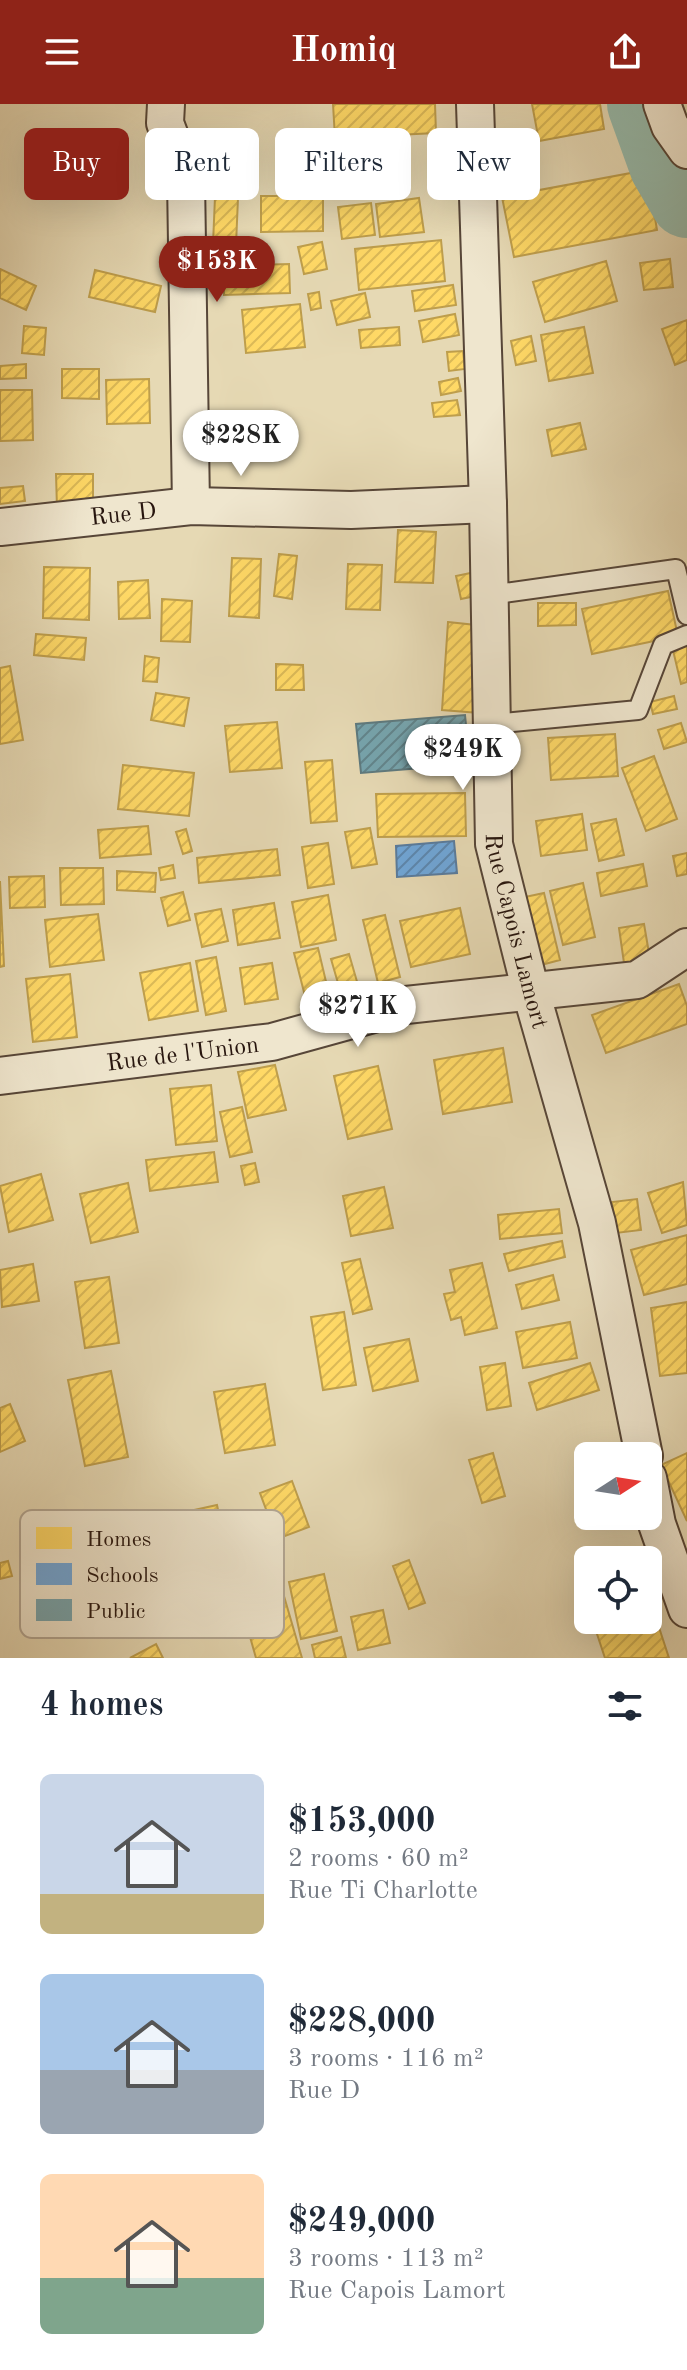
<!DOCTYPE html>
<html lang="en">
<head>
<meta charset="utf-8">
<style>
  :root { --surface:#fff; --page:#f6f6f7; --text:#1f2937; --muted:#747a83; --accent:#8f2418 }
  body { margin:0; font-family:"Old Standard TT",serif; background:var(--page); color:var(--text); height:100vh; display:flex; flex-direction:column; font-size:30px; white-space:nowrap }
  * { box-sizing:border-box; margin:0 }
  p { font-size:26px; color:var(--muted) }
  .icon { flex:none; width:44px; height:44px; fill:none; stroke:currentColor; stroke-width:2; stroke-linecap:round; stroke-linejoin:round }
  .map { position:relative; height:1554px; overflow:hidden }
  .details { display:flex; flex-direction:column; background:var(--surface); flex:1 }
  .details>* { flex:none }
  .banner { position:absolute; left:24px; top:24px; width:640px; height:72px; display:flex; gap:16px }
  .needle { width:52px; rotate:78deg }
  .tools { position:absolute; left:574px; top:1338px; display:grid; gap:16px }
  .tools a { display:grid; place-items:center; width:88px; height:88px; border-radius:12px; background:var(--surface); box-shadow:0 8px 32px #0002; font-size:40px }
  .price { position:absolute; translate:-50% -68px; padding:0 18px; border-radius:28px; background:#fff; color:#222; font-size:26px; line-height:52px; filter:drop-shadow(0 2px 4px #0008) }
  .price::after { content:''; position:absolute; left:50%; top:48px; width:24px; height:18px; margin-left:-12px; background:inherit; clip-path:polygon(0 0,100% 0,50% 100%) }
  .price.on { background:var(--accent); color:#fff }
  ul { padding:0; list-style:none }
  li { display:flex; align-items:center; gap:24px; height:200px; padding:0 40px }
  li span { display:grid; place-items:center; flex:none; width:224px; height:160px; border-radius:12px; color:#555 }
  li>.icon { margin-inline-start:auto }
  span .icon { width:96px; height:96px; fill:#fffc; stroke-width:1 }
  li b { font-size:34px }
  h2 { display:flex; justify-content:space-between; align-items:center; height:96px; padding:0 40px; font-size:34px }
  .chip { padding:0 28px; border-radius:12px; background:var(--surface); box-shadow:0 8px 32px #0002; font-size:28px; line-height:72px }
  .chip.on { background:var(--accent); color:#fff }
  header { display:flex; justify-content:space-between; align-items:center; height:104px; padding:0 40px; background:var(--accent); color:#fff; font-size:36px; font-weight:700 }
  .map>svg:first-child { display:block }
  .homes { fill:url(#homes-hatch); stroke:#be9e4c; stroke-width:2 }
  .schools { fill:url(#schools-hatch); stroke:#597c9e; stroke-width:2 }
  .public { fill:url(#public-hatch); stroke:#5e7a7f; stroke-width:2 }
  .lines { fill:none; stroke-linecap:round; stroke-linejoin:round }
  .river { stroke:#96baab; stroke-width:74 }
  .service-casing { stroke:#574638; stroke-width:22 }
  .minor-casing { stroke:#574638; stroke-width:40 }
  .service { stroke:#efe6ce; stroke-width:18 }
  .minor { stroke:#efe6ce; stroke-width:36 }
  .labels { text-anchor:middle; stroke-width:8; stroke-linejoin:round; paint-order:stroke }
  .street-label { font-size:24px; fill:#27150e; stroke:#efe6ce }
  .key { fill:#efe6ce; stroke:#b3a794; stroke-width:2 }
  .key-label { font-size:22px; fill:#27150e }
</style>
</head>
<body>
<header><svg class="icon" aria-label="menu" viewBox="0 0 24 24"><path d="M4 6h16M4 12h16M4 18h16"/></svg>Homiq<svg class="icon" aria-label="share" viewBox="0 0 24 24"><path d="M12 15V3M7 8l5-5 5 5M5 13v7h14v-7"/></svg></header>
<div class="map">
<svg width="687" height="1554" viewBox="0 0 687 1554">
  <defs>
    <pattern id="homes-hatch" width="6" height="6" patternUnits="userSpaceOnUse" patternTransform="scale(2)"><rect width="6" height="6" fill="#ffd966"/><path d="M-1 1l2-2M0 6l6-6M5 7l2-2" fill="none" stroke="#dbb957"/></pattern>
    <pattern id="schools-hatch" width="6" height="6" patternUnits="userSpaceOnUse" patternTransform="scale(2)"><rect width="6" height="6" fill="#6fa8dc"/><path d="M-1 1l2-2M0 6l6-6M5 7l2-2" fill="none" stroke="#5b88b1"/></pattern>
    <pattern id="public-hatch" width="6" height="6" patternUnits="userSpaceOnUse" patternTransform="scale(2)"><rect width="6" height="6" fill="#76a5af"/><path d="M-1 1l2-2M0 6l6-6M5 7l2-2" fill="none" stroke="#61858d"/></pattern>
  </defs>
  <rect width="100%" height="100%" fill="#e6d9b4"/>
  <filter id="stains"><feTurbulence type="fractalNoise" baseFrequency=".0025" numOctaves="4"/><feColorMatrix values="0 0 0 0 .2 0 0 0 0 .09 0 0 0 0 .02 0 0 0 .5 -.17"/></filter>
  <radialGradient id="worn" r=".72"><stop offset=".6" stop-color="#630" stop-opacity="0"/><stop offset="1" stop-color="#630" stop-opacity=".3"/></radialGradient>
  <path class="homes" d="M 333,0 L 435,0 L 436,29 L 335,34 Z
    M 532,0 L 600,0 L 604,25 L 539,37 Z
    M 72,37 L 120,46 L 116,69 L 67,60 Z
    M 647,66 L 657,126 L 514,153 L 502,93 Z
    M 261,92 L 323,92 L 323,127 L 261,128 Z
    M 215,93 L 238,94 L 236,141 L 213,140 Z
    M 419,94 L 424,128 L 380,133 L 376,100 Z
    M 371,99 L 375,131 L 342,135 L 338,103 Z
    M 441,136 L 445,177 L 359,186 L 355,145 Z
    M 322,138 L 327,165 L 304,170 L 298,143 Z
    M 670,155 L 673,183 L 644,186 L 640,159 Z
    M 606,157 L 617,197 L 545,218 L 533,178 Z
    M 289,160 L 290,189 L 224,191 L 224,162 Z
    M 0,165 L 36,182 L 26,206 L 0,194 Z
    M 95,166 L 161,182 L 155,208 L 89,193 Z
    M 453,181 L 456,201 L 415,207 L 412,187 Z
    M 319,188 L 321,204 L 311,206 L 308,190 Z
    M 365,189 L 370,213 L 337,221 L 331,197 Z
    M 300,200 L 305,243 L 246,249 L 242,206 Z
    M 455,210 L 459,231 L 423,238 L 419,217 Z
    M 687,216 L 687,256 L 675,261 L 662,225 Z
    M 24,222 L 46,224 L 44,251 L 22,249 Z
    M 399,223 L 400,241 L 361,244 L 359,226 Z
    M 584,223 L 593,269 L 549,277 L 541,231 Z
    M 531,232 L 536,257 L 516,261 L 511,237 Z
    M 463,247 L 465,265 L 449,267 L 447,248 Z
    M 26,260 L 26,274 L 0,275 L 0,262 Z
    M 62,265 L 99,265 L 99,295 L 62,294 Z
    M 458,274 L 461,287 L 441,291 L 439,278 Z
    M 149,275 L 150,319 L 107,320 L 106,276 Z
    M 0,286 L 32,286 L 33,336 L 0,337 Z
    M 457,296 L 460,311 L 434,313 L 432,299 Z
    M 580,319 L 586,345 L 552,352 L 547,326 Z
    M 56,370 L 93,370 L 93,403 L 57,404 Z
    M 23,382 L 25,397 L 0,400 L 0,384 Z
    M 398,426 L 436,428 L 433,479 L 395,478 Z
    M 279,450 L 297,452 L 292,495 L 274,492 Z
    M 232,454 L 261,455 L 259,514 L 229,512 Z
    M 348,460 L 382,461 L 380,506 L 346,505 Z
    M 44,463 L 90,464 L 89,516 L 43,514 Z
    M 480,467 L 485,490 L 461,495 L 456,472 Z
    M 148,476 L 150,514 L 119,515 L 118,478 Z
    M 668,487 L 678,532 L 592,550 L 582,505 Z
    M 162,495 L 192,497 L 190,538 L 161,537 Z
    M 538,499 L 576,499 L 576,521 L 538,522 Z
    M 448,518 L 485,522 L 479,609 L 442,606 Z
    M 36,530 L 86,534 L 84,556 L 34,551 Z
    M 687,538 L 687,578 L 681,580 L 672,542 Z
    M 145,552 L 159,554 L 157,578 L 143,577 Z
    M 276,560 L 303,561 L 304,586 L 276,586 Z
    M 10,562 L 23,636 L 0,640 L 0,564 Z
    M 156,589 L 189,594 L 184,622 L 151,616 Z
    M 674,592 L 677,605 L 653,610 L 650,598 Z
    M 277,618 L 282,664 L 230,668 L 225,622 Z
    M 681,619 L 687,638 L 664,645 L 658,626 Z
    M 615,630 L 618,672 L 551,676 L 548,634 Z
    M 654,652 L 677,715 L 646,727 L 622,664 Z
    M 332,656 L 337,717 L 311,719 L 305,658 Z
    M 123,661 L 194,669 L 189,712 L 118,705 Z
    M 465,689 L 466,732 L 378,733 L 376,690 Z
    M 582,710 L 587,746 L 541,752 L 536,717 Z
    M 616,715 L 624,751 L 599,757 L 591,720 Z
    M 148,722 L 151,750 L 100,754 L 98,726 Z
    M 370,724 L 377,760 L 352,764 L 345,728 Z
    M 186,725 L 192,747 L 183,750 L 176,728 Z
    M 328,739 L 334,780 L 308,784 L 302,743 Z
    M 277,745 L 280,771 L 199,779 L 197,754 Z
    M 687,749 L 687,770 L 677,772 L 673,752 Z
    M 643,760 L 647,782 L 601,792 L 597,769 Z
    M 173,761 L 175,774 L 161,776 L 159,764 Z
    M 60,764 L 103,764 L 104,800 L 61,801 Z
    M 117,767 L 156,769 L 155,788 L 117,786 Z
    M 44,772 L 45,803 L 10,804 L 9,773 Z
    M 0,777 L 4,862 L 0,863 Z
    M 583,779 L 595,833 L 563,841 L 550,787 Z
    M 183,788 L 190,816 L 168,822 L 161,794 Z
    M 544,789 L 560,856 L 541,861 L 525,793 Z
    M 328,791 L 336,836 L 301,843 L 292,798 Z
    M 274,799 L 280,834 L 238,841 L 233,806 Z
    M 460,804 L 470,850 L 411,863 L 400,817 Z
    M 221,805 L 228,837 L 202,843 L 195,810 Z
    M 98,810 L 104,856 L 50,863 L 45,816 Z
    M 385,811 L 400,873 L 378,879 L 363,816 Z
    M 644,820 L 650,855 L 624,859 L 619,824 Z
    M 318,844 L 328,886 L 305,892 L 294,849 Z
    M 349,850 L 360,888 L 342,893 L 331,855 Z
    M 216,853 L 226,907 L 206,911 L 196,857 Z
    M 190,859 L 198,907 L 149,916 L 140,869 Z
    M 272,859 L 278,895 L 245,900 L 240,864 Z
    M 70,870 L 77,933 L 33,938 L 26,875 Z
    M 679,880 L 687,902 L 687,920 L 606,949 L 592,911 Z
    M 503,944 L 512,998 L 443,1010 L 434,956 Z
    M 275,961 L 286,1006 L 248,1014 L 238,968 Z
    M 378,962 L 392,1025 L 348,1035 L 334,972 Z
    M 211,981 L 217,1037 L 176,1041 L 170,985 Z
    M 242,1003 L 252,1048 L 230,1053 L 220,1008 Z
    M 214,1048 L 218,1078 L 150,1087 L 146,1056 Z
    M 255,1059 L 259,1078 L 245,1081 L 241,1062 Z
    M 41,1070 L 53,1116 L 9,1128 L 0,1082 Z
    M 683,1078 L 687,1121 L 662,1129 L 648,1089 Z
    M 128,1079 L 138,1128 L 91,1139 L 80,1090 Z
    M 384,1083 L 393,1124 L 351,1132 L 343,1092 Z
    M 637,1095 L 641,1126 L 616,1129 L 612,1098 Z
    M 559,1105 L 562,1129 L 500,1135 L 498,1111 Z
    M 687,1131 L 687,1180 L 644,1191 L 631,1146 Z
    M 562,1137 L 565,1153 L 509,1167 L 504,1150 Z
    M 360,1155 L 372,1205 L 353,1210 L 342,1159 Z
    M 482,1159 L 497,1224 L 465,1231 L 461,1213 L 451,1216 L 444,1190 L 455,1188 L 450,1166 Z
    M 33,1160 L 39,1197 L 2,1203 L 0,1166 Z
    M 553,1171 L 559,1196 L 522,1205 L 516,1181 Z
    M 109,1173 L 119,1239 L 85,1244 L 75,1178 Z
    M 687,1198 L 687,1269 L 660,1272 L 651,1204 Z
    M 344,1208 L 356,1281 L 323,1286 L 311,1213 Z
    M 570,1218 L 577,1254 L 523,1264 L 516,1228 Z
    M 409,1235 L 418,1277 L 373,1287 L 364,1244 Z
    M 505,1259 L 511,1302 L 487,1306 L 480,1263 Z
    M 590,1259 L 599,1286 L 537,1306 L 529,1279 Z
    M 111,1267 L 128,1353 L 85,1362 L 68,1276 Z
    M 265,1280 L 275,1341 L 225,1349 L 214,1288 Z
    M 10,1300 L 25,1337 L 0,1348 L 0,1304 Z
    M 493,1349 L 505,1392 L 482,1399 L 469,1356 Z
    M 687,1349 L 687,1417 L 661,1361 Z
    M 292,1377 L 309,1423 L 277,1435 L 260,1389 Z
    M 217,1401 L 225,1438 L 202,1443 L 194,1406 Z
    M 409,1456 L 425,1499 L 409,1505 L 393,1462 Z
    M 8,1457 L 12,1472 L 0,1475 L 0,1459 Z
    M 324,1470 L 337,1527 L 301,1535 L 289,1478 Z
    M 279,1475 L 302,1554 L 256,1554 L 237,1487 Z
    M 383,1506 L 390,1539 L 358,1546 L 351,1513 Z
    M 654,1508 L 669,1554 L 605,1554 L 596,1527 L 630,1516 L 648,1516 L 648,1510 Z
    M 341,1533 L 346,1554 L 315,1554 L 312,1541 Z
    M 156,1540 L 163,1554 L 130,1554 Z"/>
  <path class="schools" d="M 454,737 L 457,769 L 397,773 L 396,742 Z"/>
  <path class="public" d="M 465,611 L 470,660 L 361,669 L 356,620 Z"/>
  <g class="lines">
    <path class="river" d="M 644,0 L 666,61 L 687,97"/>
    <defs>
      <path id="service" d="M 490,491 L 676,465 L 687,511
        M 492,620 L 638,606 L 663,541 L 687,531"/>
      <g id="minor">
        <path d="M 166,0 L 165,19 L 186,75 L 191,402"/>
        <path id="s1" d="M 475,0 L 488,400 L 494,740 L 531,888 L 597,1119 L 644,1352"/>
        <path d="M 662,0 L 670,22 L 687,46"/>
        <path id="s2" d="M 0,423 L 191,402 L 351,406 L 488,400"/>
        <path id="s3" d="M 0,972 L 272,938 L 406,901 L 637,876 L 687,843"/>
        <path d="M 648,1374 L 657,1420 L 687,1505"/>
      </g>
    </defs>
    <use href="#service" class="service-casing"/>
    <use href="#minor" class="minor-casing"/>
    <use href="#service" class="service"/>
    <use href="#minor" class="minor"/>
  </g>
  <g class="labels">
    <g class="street-label">
      <text dy="8" stroke="none"><textPath href="#s2" startOffset="124">Rue D</textPath></text>
      <text dy="8" stroke="none"><textPath href="#s1" startOffset="830">Rue Capois Lamort</textPath></text>
      <text dy="8" stroke="none"><textPath href="#s3" startOffset="184">Rue de l'Union</textPath></text>
    </g>
  </g>
  <rect x="20" y="1406" width="264" height="128" rx="12" class="key"/>
  <rect x="36" y="1423" width="36" height="22" fill="#ffd966"/>
  <rect x="36" y="1459" width="36" height="22" fill="#6fa8dc"/>
  <rect x="36" y="1495" width="36" height="22" fill="#76a5af"/>
  <g class="key-label">
    <text x="86" y="1442">Homes</text>
    <text x="86" y="1478">Schools</text>
    <text x="86" y="1514">Public</text>
  </g>
  <rect width="100%" height="100%" filter="url(#stains)"/>
  <rect width="100%" height="100%" fill="url(#worn)"/>
</svg>
<div class="tools">
<a><svg class="needle" viewBox="-14 -14 28 28"><path d="M0-13l5 13h-10z" fill="#e53935"/><path d="M0 13l5-13h-10z" fill="#747a83"/></svg></a>
<a><svg class="icon" aria-label="locate" viewBox="0 0 24 24"><circle cx="12" cy="12" r="6"/><path d="M12 2v4M12 18v4M2 12h4M18 12h4"/></svg></a>
</div>
<b class="price on" style="left:217px;top:200px">$153K</b>
<b class="price" style="left:241px;top:374px">$228K</b>
<b class="price" style="left:463px;top:688px">$249K</b>
<b class="price" style="left:358px;top:945px">$271K</b>
<div class="banner">
<a class="chip on">Buy</a>
<a class="chip">Rent</a>
<a class="chip">Filters</a>
<a class="chip">New</a>
</div>
</div>
<section class="details">
<h2>4 homes<svg class="icon" aria-label="filters" viewBox="0 0 24 24"><path d="M4 7h16M4 17h16"/><circle cx="9" cy="7" r="2"/><circle cx="15" cy="17" r="2"/></svg></h2>
<ul>
<li><span style="background:linear-gradient(#c9d6e8 75%,#c2b280 0)"><svg class="icon" aria-label="home" viewBox="0 0 24 24"><path d="M3 11l9-7 9 7M6 9v11h12V9"/></svg></span><div><b>$153,000</b><p>2 rooms · 60 m²</p><p>Rue Ti Charlotte</p></div></li>
<li><span style="background:linear-gradient(#a9c7e8 60%,#9aa5b1 0)"><svg class="icon" aria-label="home" viewBox="0 0 24 24"><path d="M3 11l9-7 9 7M6 9v11h12V9"/></svg></span><div><b>$228,000</b><p>3 rooms · 116 m²</p><p>Rue D</p></div></li>
<li><span style="background:linear-gradient(#ffd9b3 65%,#7fa58c 0)"><svg class="icon" aria-label="home" viewBox="0 0 24 24"><path d="M3 11l9-7 9 7M6 9v11h12V9"/></svg></span><div><b>$249,000</b><p>3 rooms · 113 m²</p><p>Rue Capois Lamort</p></div></li>
</ul>
</section>
</body>
</html>
